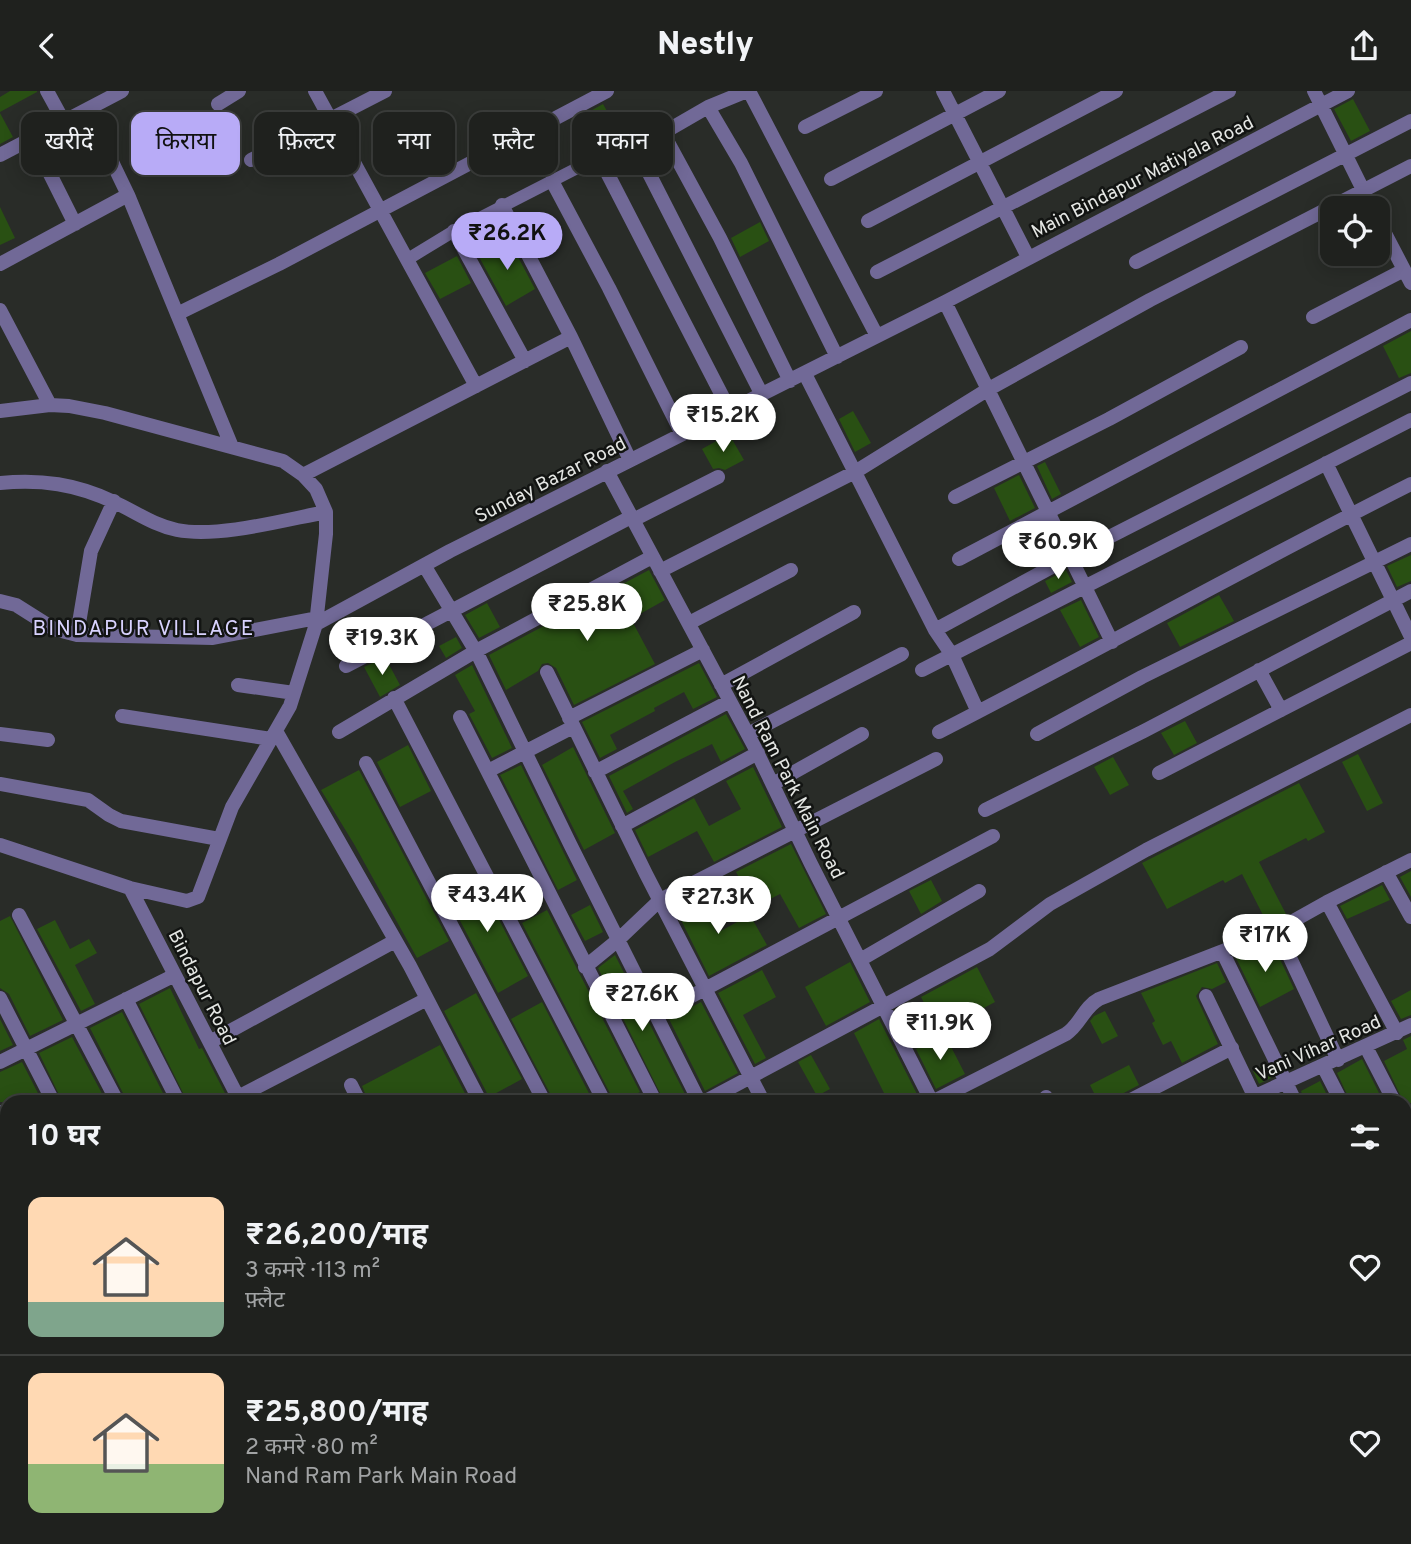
<!DOCTYPE html>
<html lang="hi">
<head>
<meta charset="utf-8">
<style>
  :root { --surface:#1f211e; --page:#2c2e2b; --text:#f1f3f6; --muted:#a1a3a4; --line:#3c3e3c; --accent:#b8abf7 }
  body { margin:0; font-family:Overpass,"Noto Sans Devanagari",sans-serif; background:var(--page); color:var(--text); height:100vh; display:flex; flex-direction:column; font-size:26px; white-space:nowrap }
  * { box-sizing:border-box; margin:0 }
  p { font-size:23px; color:var(--muted) }
  .icon { flex:none; width:38px; height:38px; fill:none; stroke:currentColor; stroke-width:2; stroke-linecap:round; stroke-linejoin:round }
  .map { position:relative; flex:1; overflow:hidden }
  .side { position:absolute; left:0px; top:1004px; width:1412px; height:450px; display:flex; flex-direction:column; background:var(--surface); border-radius:21px 21px 0 0; box-shadow:0 4px 18px #0003,0 0 0 2px var(--line) }
  .side>* { flex:none }
  .hud { position:absolute; left:21px; top:21px; width:700px; height:63px; display:flex; gap:14px }
  .tools { position:absolute; left:1320px; top:105px; display:grid; gap:14px }
  .tools a { display:grid; place-items:center; width:70px; height:70px; border-radius:14px; background:var(--surface); box-shadow:0 4px 18px #0003,0 0 0 2px var(--line); font-size:35px }
  .price { position:absolute; translate:-50% -60px; padding:0 16px; border-radius:24px; background:#fff; color:#222; font-size:23px; line-height:46px; filter:drop-shadow(0 2px 4px #0008) }
  .price::after { content:''; position:absolute; left:50%; top:42px; width:21px; height:16px; margin-left:-10px; background:inherit; clip-path:polygon(0 0,100% 0,50% 100%) }
  .price.active { background:var(--accent); color:#111 }
  ul { padding:0; list-style:none }
  li { display:flex; align-items:center; gap:21px; height:175px; padding:0 28px }
  li+li { border-top:2px solid var(--line) }
  li span { display:grid; place-items:center; flex:none; width:196px; height:140px; border-radius:14px; color:#555 }
  li>.icon { margin-inline-start:auto }
  span .icon { width:84px; height:84px; fill:#fffc; stroke-width:1 }
  li b { font-size:30px }
  h2 { display:flex; justify-content:space-between; align-items:center; height:84px; padding:0 28px; font-size:30px }
  .chip { padding:0 24px; border-radius:14px; background:var(--surface); box-shadow:0 4px 18px #0003,0 0 0 2px var(--line); font-size:24px; line-height:63px }
  .chip.active { background:var(--accent); color:#111 }
  header { display:flex; justify-content:space-between; align-items:center; height:91px; padding:0 28px; background:var(--surface); font-size:32px; font-weight:800 }
  .map>svg:first-child { display:block }
  .building { fill:#295013 }
  .lines { fill:none; stroke-linecap:round; stroke-linejoin:round }
  .pedestrian { stroke:#716997; stroke-width:12 }
  .minor { stroke:#716997; stroke-width:14 }
  .labels { text-anchor:middle; stroke-width:5; stroke-linejoin:round; paint-order:stroke }
  .street-label { font-size:19px; fill:#e4e6e3; stroke:#121412 }
  .neighbourhood-label { font-size:21px; letter-spacing:2px; fill:#d8d2fe; stroke:#121412 }
</style>
</head>
<body>
<header><svg class="icon" aria-label="back" viewBox="0 0 24 24"><path d="M15 5l-7 7 7 7"/></svg>Nestly<svg class="icon" aria-label="share" viewBox="0 0 24 24"><path d="M12 15V3M7 8l5-5 5 5M5 13v7h14v-7"/></svg></header>
<div class="map">
<svg width="1411" height="1453" viewBox="0 0 1411 1453">
  <rect width="100%" height="100%" fill="#292c28"/>
  <path class="building" d="M 10,0 L 37,0 L 37,1 L 0,21 L 0,6 Z
    M 1353,8 L 1370,40 L 1351,50 L 1334,18 Z
    M 603,13 L 616,36 L 595,47 L 583,24 Z
    M 0,22 L 13,46 L 0,53 Z
    M 0,116 L 15,147 L 0,154 Z
    M 760,131 L 769,150 L 740,166 L 731,147 Z
    M 508,147 L 535,198 L 506,215 L 478,164 Z
    M 457,165 L 471,192 L 440,208 L 425,182 Z
    M 1411,240 L 1411,282 L 1399,287 L 1383,255 Z
    M 853,320 L 871,352 L 855,361 L 839,328 Z
    M 729,343 L 744,369 L 725,379 L 719,377 L 713,378 L 702,358 Z
    M 1045,371 L 1061,403 L 1052,408 L 1037,375 Z
    M 1019,384 L 1035,417 L 1010,430 L 994,397 Z
    M 1411,464 L 1411,490 L 1397,496 L 1387,475 Z
    M 649,479 L 665,509 L 631,528 L 655,573 L 574,614 L 556,577 L 548,572 L 542,573 L 538,580 L 506,599 L 489,564 Z
    M 1066,479 L 1072,491 L 1051,502 L 1045,490 Z
    M 1219,504 L 1234,530 L 1180,556 L 1167,532 Z
    M 1081,509 L 1099,546 L 1080,556 L 1060,519 Z
    M 487,512 L 500,536 L 479,547 L 465,524 Z
    M 456,546 L 462,557 L 446,567 L 439,555 Z
    M 385,566 L 400,594 L 380,606 L 364,576 Z
    M 699,572 L 717,606 L 693,618 L 684,601 L 654,617 L 655,620 L 610,644 L 617,658 L 600,667 L 582,631 Z
    M 472,574 L 512,657 L 492,667 L 469,623 L 475,620 L 455,584 Z
    M 726,623 L 745,658 L 721,671 L 712,653 L 675,671 L 623,700 L 633,718 L 627,722 L 609,685 Z
    M 1185,630 L 1197,652 L 1174,664 L 1161,642 Z
    M 408,654 L 431,700 L 400,716 L 377,671 Z
    M 573,656 L 615,742 L 584,759 L 542,674 Z
    M 1358,663 L 1383,712 L 1367,720 L 1342,671 Z
    M 1113,666 L 1129,694 L 1110,704 L 1094,676 Z
    M 521,674 L 577,789 L 558,799 L 500,684 Z
    M 753,676 L 782,736 L 714,771 L 697,740 L 648,766 L 635,739 L 694,707 L 709,735 L 741,718 L 726,690 Z
    M 359,679 L 449,850 L 417,867 L 354,753 L 321,699 Z
    M 1299,692 L 1325,741 L 1308,750 L 1306,747 L 1259,771 L 1286,823 L 1267,832 L 1242,783 L 1225,792 L 1223,789 L 1167,818 L 1142,772 Z
    M 791,753 L 826,823 L 799,837 L 780,803 L 755,816 L 736,781 Z
    M 1411,780 L 1411,806 L 1400,786 Z
    M 476,784 L 528,885 L 498,902 L 445,801 Z
    M 931,789 L 942,810 L 921,823 L 909,800 Z
    M 1382,794 L 1390,809 L 1347,828 L 1340,815 Z
    M 695,802 L 717,842 L 750,824 L 767,854 L 709,885 L 673,813 Z
    M 590,814 L 603,841 L 585,850 L 571,824 Z
    M 547,819 L 640,1001 L 620,1012 L 615,1012 L 522,832 Z
    M 10,825 L 63,929 L 30,945 L 9,903 L 0,897 L 0,830 Z
    M 55,829 L 70,858 L 89,848 L 97,862 L 75,874 L 95,913 L 81,920 L 37,838 Z
    M 1272,851 L 1294,898 L 1260,916 L 1235,865 Z
    M 615,864 L 689,1011 L 688,1012 L 665,1012 L 598,877 Z
    M 850,871 L 870,911 L 826,935 L 805,896 Z
    M 1217,872 L 1226,891 L 1212,898 L 1202,896 L 1196,905 L 1218,953 L 1182,972 L 1171,950 L 1163,954 L 1152,932 L 1155,930 L 1141,902 Z
    M 977,876 L 995,911 L 939,941 L 921,906 Z
    M 762,879 L 776,906 L 743,924 L 766,967 L 755,973 L 718,902 Z
    M 170,897 L 199,958 L 202,957 L 230,1012 L 188,1012 L 139,913 Z
    M 1411,899 L 1411,924 L 1401,928 L 1391,910 Z
    M 476,902 L 522,988 L 489,1006 L 444,920 Z
    M 542,911 L 594,1012 L 555,1012 L 511,928 Z
    M 701,911 L 738,982 L 705,1000 L 669,928 Z
    M 1105,920 L 1118,945 L 1102,953 L 1090,930 L 1094,925 Z
    M 122,921 L 168,1012 L 128,1012 L 90,937 Z
    M 0,928 L 13,954 L 0,960 Z
    M 879,928 L 920,1009 L 915,1012 L 889,1012 L 854,942 Z
    M 945,944 L 965,983 L 936,998 L 916,958 Z
    M 1411,945 L 1411,1012 L 1404,1012 L 1384,970 L 1407,958 L 1403,949 Z
    M 72,946 L 107,1012 L 63,1012 L 39,962 Z
    M 440,954 L 470,1012 L 369,1012 L 362,995 Z
    M 811,964 L 830,998 L 817,1005 L 798,971 Z
    M 1362,968 L 1384,1012 L 1351,1012 L 1337,982 Z
    M 22,971 L 43,1012 L 0,1011 L 0,981 Z
    M 1266,973 L 1273,986 L 1259,993 L 1253,980 Z
    M 1129,974 L 1139,994 L 1120,1004 L 1115,1012 L 1099,1012 L 1090,994 Z
    M 1320,990 L 1331,1012 L 1305,1012 L 1301,1000 Z"/>
  <g class="lines">
    <path class="pedestrian" d="M 408,168 L 454,140 L 632,49 L 658,36 L 663,42"/>
    <path class="minor" d="M 47,0 L 64,31
      M 315,0 L 476,295
      M 747,0 L 708,16 L 663,42 L 720,147 L 790,290
      M 749,0 L 877,245
      M 943,0 L 1028,166
      M 1314,0 L 1372,117
      M 218,13 L 239,0
      M 708,16 L 741,72 L 837,266
      M 805,36 L 876,0
      M 32,47 L 75,133
      M 632,49 L 762,304
      M 0,64 L 122,0
      M 599,66 L 730,320
      M 251,69 L 385,0
      M 831,88 L 999,0
      M 552,90 L 609,197 L 682,343
      M 128,104 L 232,356
      M 502,114 L 571,246 L 630,369
      M 1377,127 L 1411,192
      M 868,130 L 1116,0
      M 454,140 L 525,270
      M 1136,171 L 1411,30
      M 0,173 L 128,104 L 87,19
      M 877,181 L 1229,0
      M 945,211 L 1112,551
      M 0,219 L 50,314
      M 177,223 L 279,173 L 607,0
      M 1313,226 L 1404,179
      M 805,283 L 935,539 L 952,564 L 978,621
      M 0,320 L 50,314 L 69,315 L 105,322 L 283,370 L 303,384 L 316,398 L 326,421 L 326,443 L 316,533 L 290,615 L 232,716 L 198,806 L 187,810 L 130,797 L 0,754
      M 1326,372 L 1411,546
      M 607,380 L 754,655 L 811,773 L 932,1011 L 1066,943 C 1080,934 1084,916 1099,908 L 1277,839 L 1327,811 L 1411,769
      M 303,384 L 571,246
      M 0,392 C 41,388 76,393 114,411 C 136,421 153,434 177,439 C 219,447 284,429 326,421
      M 955,406 L 1109,328 L 1241,256
      M 633,429 L 718,386
      M 959,468 L 1411,229
      M 424,474 L 478,564 L 570,753 L 700,1012
      M 660,480 L 855,381 L 987,299 L 1150,209 L 1411,75
      M 0,510 L 16,514 L 54,538 L 77,544 L 213,547 L 317,527
      M 689,532 L 791,479
      M 316,533 L 450,460 L 945,211 L 1348,0
      M 935,539 L 1070,466 L 1411,292
      M 77,544 L 91,460 L 114,410
      M 346,575 L 631,426
      M 922,579 L 1411,329
      M 1259,579 L 1281,619
      M 547,581 L 646,783 L 764,1012
      M 238,594 L 294,602
      M 721,594 L 854,521
      M 394,607 L 605,1012
      M 122,625 L 271,648
      M 460,626 L 656,1012
      M 569,627 L 703,559
      M 276,640 L 410,875 L 481,1012
      M 339,641 L 476,560 L 652,466
      M 939,641 C 1097,560 1252,473 1411,393
      M 0,643 L 48,649
      M 748,643 L 902,563
      M 1037,643 L 1142,586 L 1411,453
      M 366,672 L 545,1012
      M 488,680 L 573,636
      M 595,681 L 730,610
      M 1159,682 L 1411,552
      M 0,693 L 88,709 L 109,724 L 121,730 L 219,748
      M 773,693 L 862,643
      M 985,719 L 1144,640 L 1411,500
      M 622,735 L 758,662
      M 1386,781 L 1411,826
      M 130,797 L 241,1012
      M 1327,811 L 1397,942
      M 19,824 L 118,1012
      M 1277,839 L 1338,969
      M 1223,862 L 1296,1012
      M 860,869 L 979,800
      M 585,876 L 618,849 L 660,809 L 936,668
      M 1206,905 L 1257,1011
      M 0,907 L 54,1012
      M 126,908 L 179,1012
      M 656,924 L 993,745
      M 210,951 L 395,850
      M 1366,956 L 1395,1012
      M 0,971 L 175,884
      M 1323,975 L 1342,1012
      M 351,994 L 360,1012
      M 238,1006 L 427,908
      M 1046,1006 L 1049,1012
      M 702,1012 L 990,858 L 1050,813 L 1146,759 L 1411,624
      M 1125,1012 L 1232,957
      M 1240,1012 L 1411,934
      M 0,1021 L 7,1034
      M 1405,1032 L 1411,1043
      M 0,1087 L 7,1084
      M 1405,1131 L 1411,1142
      M 0,1136 L 7,1150
      M 1405,1227 L 1411,1238
      M 0,1255 L 7,1268
      M 1405,1267 L 1411,1264
      M 0,1329 L 7,1325
      M 1405,1331 L 1411,1328
      M 0,1374 L 7,1387
      M 1405,1378 L 1411,1375
      M 1405,1426 L 1411,1422
      M 39,1447 L 42,1453
      M 100,1447 L 103,1453
      M 215,1447 L 218,1453
      M 274,1447 L 277,1453
      M 335,1447 L 338,1453
      M 464,1447 L 467,1453
      M 716,1447 L 719,1453
      M 896,1447 L 899,1453
      M 1059,1447 L 1062,1453
      M 1401,1447 L 1404,1453
      M 174,1453 L 184,1447
      M 527,1453 L 538,1447
      M 661,1453 L 672,1447
      M 783,1453 L 794,1447
      M 974,1453 L 986,1447
      M 1254,1453 L 1266,1447"/>
  </g>
  <g class="labels">
    <g class="street-label">
      <text transform="translate(1142 85) rotate(-27)" y="7">Main Bindapur Matiyala Road</text>
      <text transform="translate(550 388) rotate(-27)" y="7">Sunday Bazar Road</text>
      <text transform="translate(789 686) rotate(63)" y="7">Nand Ram Park Main Road</text>
      <text transform="translate(203 896) rotate(63)" y="7">Bindapur Road</text>
      <text transform="translate(1318 956) rotate(-24)" y="7">Vani Vihar Road</text>
    </g>
    <g class="neighbourhood-label">
      <text x="144" y="544">BINDAPUR VILLAGE</text>
    </g>
  </g>
</svg>
<div class="tools">
<a><svg class="icon" aria-label="locate" viewBox="0 0 24 24"><circle cx="12" cy="12" r="6"/><path d="M12 2v4M12 18v4M2 12h4M18 12h4"/></svg></a>
</div>
<b class="price active" style="left:507px;top:181px">₹26.2K</b>
<b class="price" style="left:723px;top:363px">₹15.2K</b>
<b class="price" style="left:1058px;top:490px">₹60.9K</b>
<b class="price" style="left:587px;top:552px">₹25.8K</b>
<b class="price" style="left:382px;top:586px">₹19.3K</b>
<b class="price" style="left:487px;top:843px">₹43.4K</b>
<b class="price" style="left:718px;top:845px">₹27.3K</b>
<b class="price" style="left:1265px;top:883px">₹17K</b>
<b class="price" style="left:642px;top:942px">₹27.6K</b>
<b class="price" style="left:940px;top:971px">₹11.9K</b>
<div class="hud">
<a class="chip">खरीदें</a>
<a class="chip active">किराया</a>
<a class="chip">फ़िल्टर</a>
<a class="chip">नया</a>
<a class="chip">फ़्लैट</a>
<a class="chip">मकान</a>
</div>
<section class="side">
<h2>10 घर<svg class="icon" aria-label="filters" viewBox="0 0 24 24"><path d="M4 7h16M4 17h16"/><circle cx="9" cy="7" r="2"/><circle cx="15" cy="17" r="2"/></svg></h2>
<ul>
<li><span style="background:linear-gradient(#ffd9b3 75%,#7fa58c 0)"><svg class="icon" aria-label="home" viewBox="0 0 24 24"><path d="M3 11l9-7 9 7M6 9v11h12V9"/></svg></span><div><b>₹26,200/माह</b><p>3 कमरे · 113 m²</p><p>फ़्लैट</p></div><svg class="icon" aria-label="heart" viewBox="0 0 24 24"><path d="M12 20l-8-8c-3-5 5-10 8-4 3-6 11-1 8 4z"/></svg></li>
<li><span style="background:linear-gradient(#ffd9b3 65%,#8fb573 0)"><svg class="icon" aria-label="home" viewBox="0 0 24 24"><path d="M3 11l9-7 9 7M6 9v11h12V9"/></svg></span><div><b>₹25,800/माह</b><p>2 कमरे · 80 m²</p><p>Nand Ram Park Main Road</p></div><svg class="icon" aria-label="heart" viewBox="0 0 24 24"><path d="M12 20l-8-8c-3-5 5-10 8-4 3-6 11-1 8 4z"/></svg></li>
</ul>
</section>
</div>
</body>
</html>
